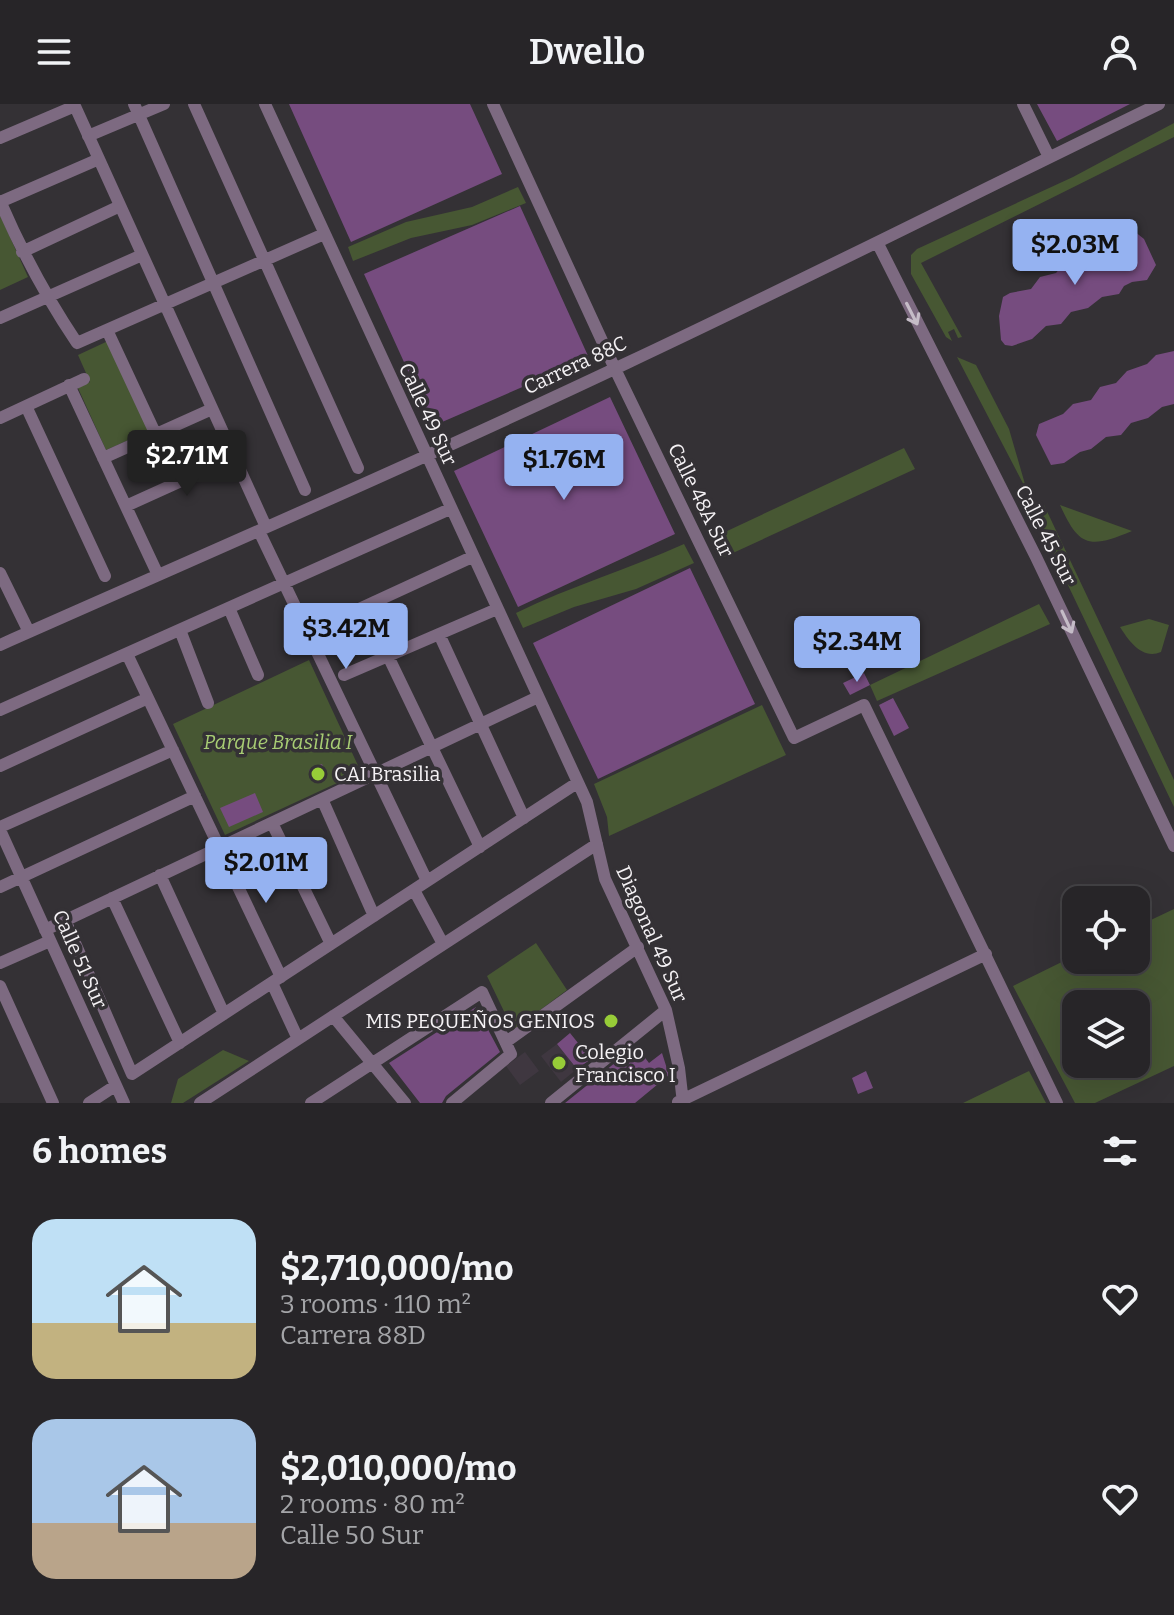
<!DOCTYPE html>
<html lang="en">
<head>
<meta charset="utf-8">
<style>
  :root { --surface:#272528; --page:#2f2d30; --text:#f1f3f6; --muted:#a4a5a8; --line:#434245; --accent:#95b2f1 }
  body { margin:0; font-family:Bitter,serif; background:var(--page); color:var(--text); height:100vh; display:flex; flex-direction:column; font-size:30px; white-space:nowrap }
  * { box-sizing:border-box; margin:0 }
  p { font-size:26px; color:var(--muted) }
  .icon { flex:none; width:44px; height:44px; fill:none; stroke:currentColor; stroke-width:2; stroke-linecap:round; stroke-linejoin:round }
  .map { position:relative; height:999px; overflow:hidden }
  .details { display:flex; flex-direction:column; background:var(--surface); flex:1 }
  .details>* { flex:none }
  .buttons { position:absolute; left:1062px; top:782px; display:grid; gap:16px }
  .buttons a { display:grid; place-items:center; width:88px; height:88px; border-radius:16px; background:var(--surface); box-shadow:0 8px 32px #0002,0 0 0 2px var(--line); font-size:40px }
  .price { position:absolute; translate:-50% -68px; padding:0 18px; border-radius:8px; background:var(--accent); color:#111; font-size:26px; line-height:52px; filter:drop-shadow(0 2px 4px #0008) }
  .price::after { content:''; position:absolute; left:50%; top:48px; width:24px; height:18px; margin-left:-12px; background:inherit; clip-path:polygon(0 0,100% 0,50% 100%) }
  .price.selected { background:#222; color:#fff }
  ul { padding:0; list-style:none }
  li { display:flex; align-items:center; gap:24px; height:200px; padding:0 32px }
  li span { display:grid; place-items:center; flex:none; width:224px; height:160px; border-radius:24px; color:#555 }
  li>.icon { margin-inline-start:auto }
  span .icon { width:96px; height:96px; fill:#fffc; stroke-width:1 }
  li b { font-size:34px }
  h2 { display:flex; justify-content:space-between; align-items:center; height:96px; padding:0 32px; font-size:34px }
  header { display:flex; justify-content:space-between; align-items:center; height:104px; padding:0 32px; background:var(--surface); font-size:36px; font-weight:600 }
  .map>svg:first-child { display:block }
  .built { fill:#3f3740 }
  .green { fill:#475733; fill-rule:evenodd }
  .building { fill:#764c7f }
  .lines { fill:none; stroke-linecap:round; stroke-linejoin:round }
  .minor { stroke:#7d6a81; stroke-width:12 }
  .oneway { stroke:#c5bcc7 }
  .poi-dot { fill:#97cc38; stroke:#343135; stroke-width:3 }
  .labels { text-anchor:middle; stroke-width:7; stroke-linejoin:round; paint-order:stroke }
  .street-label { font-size:20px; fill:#f5f2f5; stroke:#343135 }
  .park-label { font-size:20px; font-style:italic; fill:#a8cd74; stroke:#343135 }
  .poi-label { font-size:20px; fill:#f5f2f5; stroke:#343135; text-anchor:start }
</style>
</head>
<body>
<header><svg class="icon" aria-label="menu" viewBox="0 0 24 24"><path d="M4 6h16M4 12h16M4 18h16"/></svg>Dwello<svg class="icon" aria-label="person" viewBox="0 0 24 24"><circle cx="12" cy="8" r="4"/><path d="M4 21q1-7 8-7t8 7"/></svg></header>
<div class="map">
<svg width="1174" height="999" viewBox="0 0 1174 999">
  <rect width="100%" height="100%" fill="#343135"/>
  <path class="built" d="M 557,940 L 577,965 L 561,978 L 541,952 Z
    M 525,948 L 539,967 L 520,981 L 506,962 Z"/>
  <path class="green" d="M 1174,19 L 1174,33 L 921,159 L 962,233 L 958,234 L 954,225 L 948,228 L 952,237 L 946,233 L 911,170 L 911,151 L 917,145 L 1073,73 Z
    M 518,83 L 526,99 L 472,121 L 411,134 L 353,157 L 348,143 L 406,118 L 472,103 Z
    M 0,111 L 28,173 L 0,186 Z
    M 108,237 L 149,327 L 106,346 L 78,284 L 90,278 L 78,251 Z
    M 957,253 L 976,261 L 1009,325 L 1027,387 Z
    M 904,344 L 915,365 L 722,454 L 710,435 Z
    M 1034,396 L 1038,405 L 1044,401 L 1174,676 L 1174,703 L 1034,410 Z
    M 1060,401 L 1132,427 C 1089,445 1079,443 1060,401 Z
    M 684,440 L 694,459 L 636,485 L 574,503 L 523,524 L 516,509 C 571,482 629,465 684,440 Z
    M 1039,500 L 1050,520 L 877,597 L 870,581 Z
    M 1149,515 L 1169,521 L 1161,548 C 1142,556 1129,537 1120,523 Z
    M 309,556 L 361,668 L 225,731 L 173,620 Z
    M 762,601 L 786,651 L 609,732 L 607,713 L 594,680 Z
    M 1174,805 L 1174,962 L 1095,999 L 1075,999 L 1013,882 L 1076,851 L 1076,856 L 1136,856 L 1136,823 ZM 1076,900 L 1136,900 L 1136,960 L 1076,960 Z
    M 536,839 L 567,886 L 513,926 L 487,872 Z
    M 223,946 L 249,957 L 183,999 L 171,999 L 178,975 Z
    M 1029,967 L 1046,999 L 963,999 Z"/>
  <path class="building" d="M 289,0 L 470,0 L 502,70 L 351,138 Z
    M 1037,0 L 1130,0 L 1057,37 Z
    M 520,102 L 589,254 L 433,322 L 364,170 Z
    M 1122,126 L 1134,127 L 1144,135 L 1156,161 L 1147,176 L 1132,178 L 1124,182 L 1119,190 L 1102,193 L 1088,204 L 1071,208 L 1061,220 L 1046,222 L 1032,235 L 1012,242 L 1005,241 L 1001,236 L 999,212 L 1003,193 L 1010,189 L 1031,185 L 1040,173 L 1056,169 L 1067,156 L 1087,150 L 1097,140 L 1111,137 Z
    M 1174,247 L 1174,300 L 1162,303 L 1148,314 L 1131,319 L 1121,331 L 1106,333 L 1091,345 L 1080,348 L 1064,359 L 1051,361 L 1036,331 L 1039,320 L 1063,310 L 1073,300 L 1091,296 L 1100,283 L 1116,279 L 1127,267 L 1147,260 L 1156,251 Z
    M 610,293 L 675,430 L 518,503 L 454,367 Z
    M 690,464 L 755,600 L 598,675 L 533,539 Z
    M 864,569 L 870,581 L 850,591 L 843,579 Z
    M 893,594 L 909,624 L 894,632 L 879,601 Z
    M 322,660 L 327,673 L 315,679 L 309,666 Z
    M 255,689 L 263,708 L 229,723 L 220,704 Z
    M 476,903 L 500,948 L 446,992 L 442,999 L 420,999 L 389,959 Z
    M 570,929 L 591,955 L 577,965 L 557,940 Z
    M 636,942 L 649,959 L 662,949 L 669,971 L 635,999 L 565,999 Z
    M 866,967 L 873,984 L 858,990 L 852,974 Z"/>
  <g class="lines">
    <path class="minor" d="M 74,0 L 266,423
      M 134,0 L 305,386
      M 194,0 L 358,364
      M 265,0 L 587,698 L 605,775 L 666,906 L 679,964 L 683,999
      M 493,0 L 615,265 L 794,634 L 864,601 L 1057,999
      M 1023,0 L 1049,53
      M 88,32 L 164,0
      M 0,34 L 75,2
      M 0,97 C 22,148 46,193 77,239 L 324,130
      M 0,98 L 99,55
      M 878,140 L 1036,453 L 1174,742
      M 22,148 L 120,102
      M 0,214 L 142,151
      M 107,226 L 156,331
      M 69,281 L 158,471
      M 26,302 L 105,472
      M 0,314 L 84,275
      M 103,354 L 212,305
      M 126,402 L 234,353
      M 259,427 L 427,777
      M 0,469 L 29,528
      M 229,504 L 258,571
      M 318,524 L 472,453
      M 180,526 L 208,599
      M 439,530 L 524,714
      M 0,541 C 210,448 420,357 627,259 C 806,175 981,86 1159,0
      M 127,550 L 281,873
      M 388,552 L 480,743
      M 344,571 L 497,505
      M 0,606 L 450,405
      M 0,662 L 148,594
      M 322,695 L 374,812
      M 272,719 L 331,840
      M 0,723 L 173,646
      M 0,726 L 124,999
      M 160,771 L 224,910
      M 0,783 L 195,692
      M 414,786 L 443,840
      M 112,794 L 180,939
      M 65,816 L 132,970 L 577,679
      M 45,826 L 538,593
      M 0,859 L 50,837
      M 272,879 L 298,935
      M 0,882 L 53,999
      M 333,912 L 405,999
      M 506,938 L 638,843
      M 678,998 L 986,850
      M 89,999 L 115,982
      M 200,999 L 597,740
      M 311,999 L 482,888 L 511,950 L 452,999
      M 551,999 L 666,906"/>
  </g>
  <defs><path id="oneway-shaft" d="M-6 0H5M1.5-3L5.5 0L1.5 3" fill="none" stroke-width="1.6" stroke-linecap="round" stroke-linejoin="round" transform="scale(2)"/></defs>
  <g class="oneway">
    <use href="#oneway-shaft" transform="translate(912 210) rotate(63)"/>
    <use href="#oneway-shaft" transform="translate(1067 518) rotate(65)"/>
  </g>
  <g class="poi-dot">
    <circle cx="318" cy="670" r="8"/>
    <circle cx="611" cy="917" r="8"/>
    <circle cx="559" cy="959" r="8"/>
  </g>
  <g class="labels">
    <g class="street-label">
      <text transform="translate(575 261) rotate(-25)" y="7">Carrera 88C</text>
      <text transform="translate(428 310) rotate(65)" y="7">Calle 49 Sur</text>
      <text transform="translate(701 396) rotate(64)" y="7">Calle 48A Sur</text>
      <text transform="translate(1046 431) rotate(63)" y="7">Calle 45 Sur</text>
      <text transform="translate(652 830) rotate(66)" y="7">Diagonal 49 Sur</text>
      <text transform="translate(80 855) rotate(66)" y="7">Calle 51 Sur</text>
    </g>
    <g class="park-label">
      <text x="278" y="645">Parque Brasilia I</text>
    </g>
    <g class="poi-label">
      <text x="334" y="677">CAI Brasilia</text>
      <text x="595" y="924" text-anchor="end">MIS PEQUEÑOS GENIOS</text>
      <text x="575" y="955">Colegio<tspan x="575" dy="23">Francisco I</tspan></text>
    </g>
  </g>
</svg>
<div class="buttons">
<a><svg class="icon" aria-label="locate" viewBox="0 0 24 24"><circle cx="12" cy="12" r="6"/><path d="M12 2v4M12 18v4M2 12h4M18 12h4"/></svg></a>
<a><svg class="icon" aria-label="layers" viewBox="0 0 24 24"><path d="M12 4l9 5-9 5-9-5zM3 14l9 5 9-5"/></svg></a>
</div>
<b class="price" style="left:1075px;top:183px">$2.03M</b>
<b class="price selected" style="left:187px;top:394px">$2.71M</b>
<b class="price" style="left:564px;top:398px">$1.76M</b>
<b class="price" style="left:346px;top:567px">$3.42M</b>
<b class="price" style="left:857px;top:580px">$2.34M</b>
<b class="price" style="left:266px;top:801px">$2.01M</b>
</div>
<section class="details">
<h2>6 homes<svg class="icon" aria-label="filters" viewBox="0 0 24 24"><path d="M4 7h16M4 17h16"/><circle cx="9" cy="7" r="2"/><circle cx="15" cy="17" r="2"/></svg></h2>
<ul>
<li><span style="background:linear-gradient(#bfe0f5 65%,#c2b280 0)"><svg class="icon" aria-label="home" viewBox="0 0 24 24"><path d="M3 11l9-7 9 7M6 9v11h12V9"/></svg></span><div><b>$2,710,000/mo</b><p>3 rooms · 110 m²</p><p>Carrera 88D</p></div><svg class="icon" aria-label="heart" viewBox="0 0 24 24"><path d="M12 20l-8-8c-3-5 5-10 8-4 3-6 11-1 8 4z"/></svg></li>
<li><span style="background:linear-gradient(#a9c7e8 65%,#b9a48a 0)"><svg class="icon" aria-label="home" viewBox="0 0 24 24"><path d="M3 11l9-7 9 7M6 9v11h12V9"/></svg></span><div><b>$2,010,000/mo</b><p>2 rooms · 80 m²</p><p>Calle 50 Sur</p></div><svg class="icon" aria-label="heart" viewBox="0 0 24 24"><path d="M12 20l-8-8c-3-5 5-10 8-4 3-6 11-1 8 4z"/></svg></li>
</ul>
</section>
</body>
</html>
